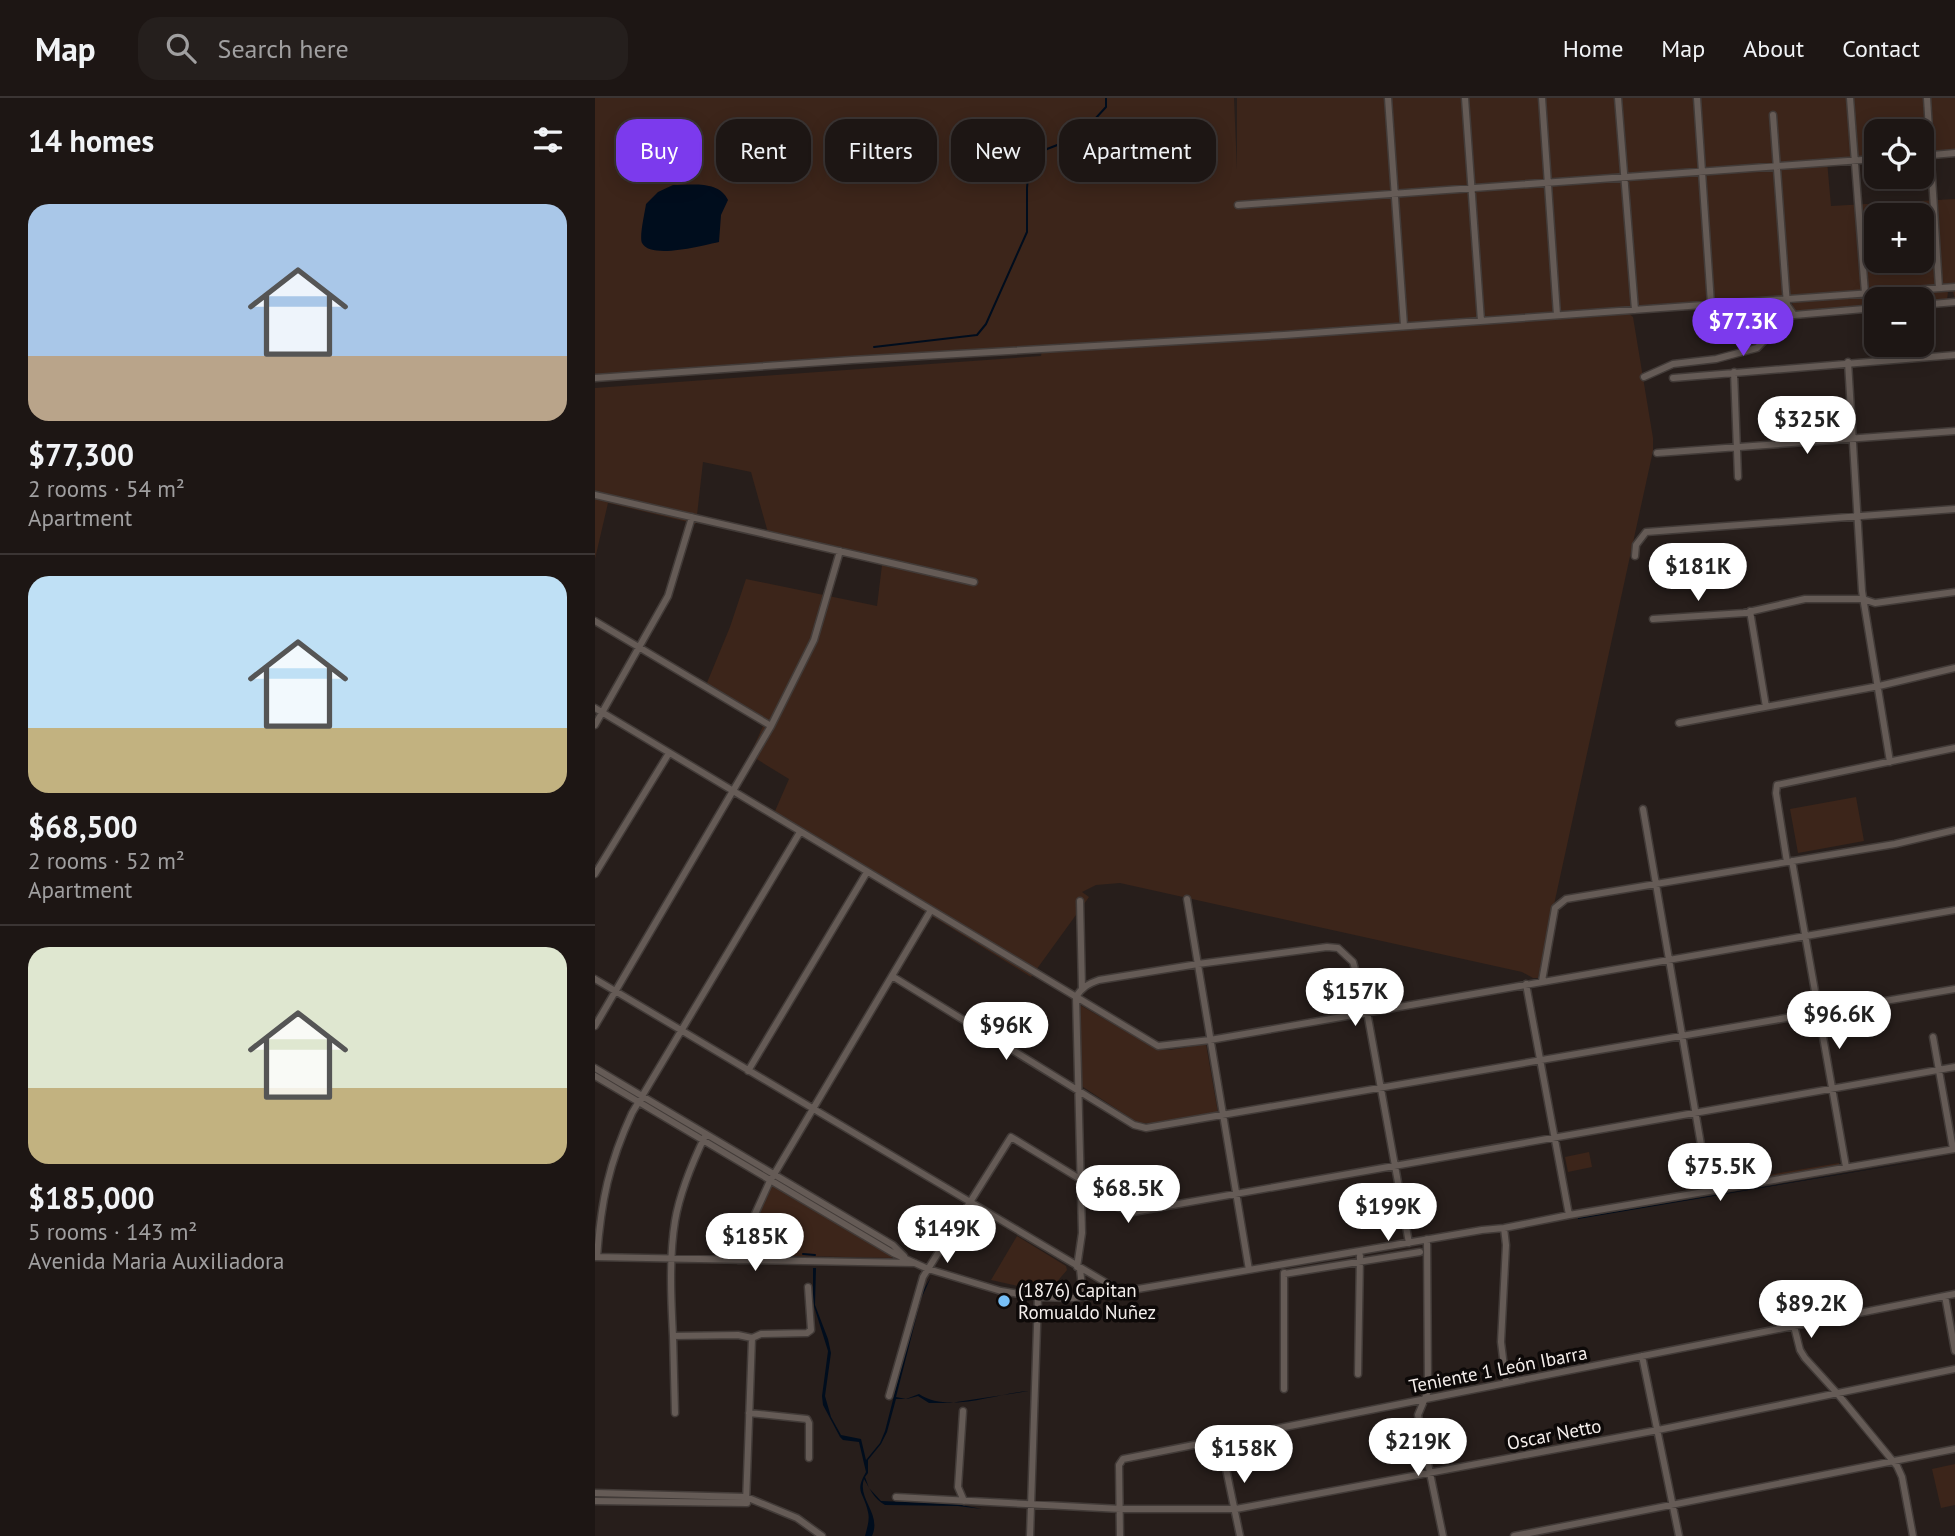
<!DOCTYPE html>
<html lang="en">
<head>
<meta charset="utf-8">
<style>
  :root { --surface:#1d1614; --page:#251f1d; --text:#f1f3f6; --muted:#a09fa0; --line:#3b3534; --accent:#7c3aed }
  body { margin:0; font-family:"PT Sans",sans-serif; background:var(--page); color:var(--text); height:100vh; display:flex; flex-direction:column; font-size:26px; white-space:nowrap }
  * { box-sizing:border-box; margin:0 }
  p { font-size:23px; color:var(--muted) }
  .icon { flex:none; width:38px; height:38px; fill:none; stroke:currentColor; stroke-width:2; stroke-linecap:round; stroke-linejoin:round }
  .map { position:relative; flex:1; overflow:hidden }
  .panel { display:flex; flex-direction:column; background:var(--surface); width:595px }
  .panel>* { flex:none }
  .guide { position:absolute; left:21px; top:21px; width:665px; height:63px; display:flex; gap:14px }
  .tools { position:absolute; left:1269px; top:21px; display:grid; gap:14px }
  .tools a { display:grid; place-items:center; width:70px; height:70px; border-radius:14px; background:var(--surface); box-shadow:0 4px 18px #0003,0 0 0 2px var(--line); font-size:35px }
  .price { position:absolute; translate:-50% -60px; padding:0 16px; border-radius:24px; background:#fff; color:#222; font-size:23px; line-height:46px; filter:drop-shadow(0 2px 4px #0008) }
  .price::after { content:''; position:absolute; left:50%; top:42px; width:21px; height:16px; margin-left:-10px; background:inherit; clip-path:polygon(0 0,100% 0,50% 100%) }
  .price.selected { background:var(--accent); color:#fff }
  ul { padding:0; list-style:none }
  li { display:grid; align-content:center; gap:14px; height:371px; padding:0 28px }
  li+li { border-top:2px solid var(--line) }
  li span { display:grid; place-items:center; height:217px; border-radius:21px; color:#555 }
  li>.icon { margin-inline-start:auto }
  span .icon { width:126px; height:126px; fill:#fffc; stroke-width:1 }
  li b { font-size:30px }
  h2 { display:flex; justify-content:space-between; align-items:center; height:84px; padding:0 28px; font-size:30px }
  .pill { padding:0 24px; border-radius:21px; background:var(--surface); box-shadow:0 4px 18px #0003,0 0 0 2px var(--line); font-size:24px; line-height:63px }
  .pill.selected { background:var(--accent); color:#fff }
  header { display:flex; align-items:center; gap:42px; box-sizing:border-box; height:98px; padding:0 35px; background:var(--surface); border-bottom:2px solid var(--line) }
  header strong { font-size:33px }
  nav { display:flex; gap:38px; margin-inline-start:auto; font-size:24px }
  .search { width:490px; height:63px; background:var(--page); display:flex; align-items:center; gap:18px; box-sizing:border-box; padding:0 24px; border-radius:21px; color:var(--muted); font-size:26px }
  main { display:flex; flex:1; min-height:0 }
  .map>svg:first-child { display:block }
  .green { fill:#3c251a; fill-rule:evenodd }
  .water { fill:#000d1d }
  .lines { fill:none; stroke-linecap:round; stroke-linejoin:round }
  .stream { stroke:#000d1d; stroke-width:2 }
  .minor-casing { stroke:#423b38; stroke-width:9 }
  .minor { stroke:#655b56; stroke-width:6 }
  .poi-dot { fill:#77bff7; stroke:#0d0908; stroke-width:2.5 }
  .labels { text-anchor:middle; stroke-width:7; stroke-linejoin:round; paint-order:stroke }
  .poi-label { font-size:19px; fill:#f4eeeb; stroke:#0d0908; text-anchor:start }
  .street-label { font-size:19px; fill:#f4eeeb; stroke:#0d0908 }
</style>
</head>
<body>
<header>
<strong>Map</strong>
<div class="search"><svg class="icon" aria-label="search" viewBox="0 0 24 24"><circle cx="10" cy="10" r="6"/><path d="M15 15l6 6"/></svg>Search here</div>
<nav><a>Home</a><a>Map</a><a>About</a><a>Contact</a></nav>
</header>
<main>
<section class="panel">
<h2>14 homes<svg class="icon" aria-label="filters" viewBox="0 0 24 24"><path d="M4 7h16M4 17h16"/><circle cx="9" cy="7" r="2"/><circle cx="15" cy="17" r="2"/></svg></h2>
<ul>
<li><span style="background:linear-gradient(#a9c7e8 70%,#b9a48a 0)"><svg class="icon" aria-label="home" viewBox="0 0 24 24"><path d="M3 11l9-7 9 7M6 9v11h12V9"/></svg></span><div><b>$77,300</b><p>2 rooms · 54 m²</p><p>Apartment</p></div></li>
<li><span style="background:linear-gradient(#bfe0f5 70%,#c2b280 0)"><svg class="icon" aria-label="home" viewBox="0 0 24 24"><path d="M3 11l9-7 9 7M6 9v11h12V9"/></svg></span><div><b>$68,500</b><p>2 rooms · 52 m²</p><p>Apartment</p></div></li>
<li><span style="background:linear-gradient(#dfe7d0 65%,#c2b280 0)"><svg class="icon" aria-label="home" viewBox="0 0 24 24"><path d="M3 11l9-7 9 7M6 9v11h12V9"/></svg></span><div><b>$185,000</b><p>5 rooms · 143 m²</p><p>Avenida Maria Auxiliadora</p></div></li>
</ul>
</section>
<div class="map">
<svg width="1360" height="1438" viewBox="0 0 1360 1438">
  <rect width="100%" height="100%" fill="#271e1b"/>
  <path class="green" d="M 0,0 L 639,0 L 642,72 L 642,0 L 1360,0 L 1360,57 L 1327,58 L 1326,33 L 1281,33 L 1281,61 L 1232,63 L 1236,108 L 1360,101 L 1360,201 L 1358,194 L 1353,194 L 1352,202 L 1327,204 L 1326,201 L 1281,201 L 1281,207 L 1198,214 L 1197,203 L 1033,215 L 1038,219 L 1058,340 L 1058,353 L 943,880 L 938,880 L 927,874 L 525,785 L 501,787 L 487,794 L 494,799 L 436,879 L 177,720 L 194,681 L 155,657 L 168,628 L 109,592 L 135,529 L 151,481 L 282,508 L 287,467 L 175,442 L 156,374 L 108,364 L 101,426 L 13,405 L 0,461 L 0,290 L 446,258 L 447,253 L 0,278 ZM 1281,117 L 1326,117 L 1326,163 L 1281,163 Z
    M 1261,699 L 1269,743 L 1203,755 L 1195,711 Z
    M 485,907 L 560,950 L 575,952 L 611,946 L 623,1015 L 559,1025 L 543,1025 L 485,987 Z
    M 994,1054 L 997,1069 L 973,1074 L 970,1059 Z
    M 1244,1065 L 1244,1067 L 1091,1093 L 1106,1080 L 1111,1070 L 1122,1079 L 1138,1083 Z
    M 178,1088 L 296,1158 L 297,1160 L 149,1157 C 150,1141 167,1099 178,1088 Z
    M 422,1138 L 471,1168 L 472,1172 L 454,1193 L 445,1193 L 396,1182 Z
    M 1360,1366 L 1360,1407 L 1346,1410 L 1337,1371 Z"/>
  <path class="water" d="M 78,87 C 96,87 124,82 133,102 L 126,117 L 124,144 C 109,147 56,162 47,145 C 44,139 50,114 51,106 L 63,94 Z
    M 1360,1057 L 983,1121 L 983,1120 Z
    M 218,1170 L 221,1170 L 220,1207 L 233,1241 L 236,1255 L 230,1298 L 236,1319 L 246,1337 L 266,1341 L 271,1362 L 285,1345 L 290,1333 L 324,1200 L 336,1179 L 326,1201 L 301,1299 L 311,1301 L 324,1296 C 354,1316 400,1295 434,1293 L 355,1305 L 334,1305 L 323,1298 L 312,1301 L 301,1301 L 292,1334 L 286,1346 L 273,1362 L 273,1375 L 270,1379 L 274,1390 L 286,1403 L 361,1406 L 387,1411 L 363,1408 L 290,1407 C 279,1401 275,1391 269,1381 C 262,1401 287,1416 277,1438 L 270,1438 C 272,1430 275,1422 273,1414 C 269,1394 259,1395 271,1374 L 264,1344 L 248,1342 L 245,1339 L 228,1307 L 227,1298 L 233,1253 L 218,1205 Z"/>
  <g class="lines">
    <path class="stream" d="M 279,249 L 382,237 L 391,226 L 432,134 L 432,90 L 434,69 L 452,51 L 470,44 L 489,33 L 511,9 L 511,0
      M 208,1156 L 220,1157"/>
    <defs>
      <path id="minor" d="M 793,0 L 809,228
        M 870,0 L 886,223
        M 947,0 L 962,217
        M 1023,0 L 1040,212
        M 1102,0 L 1116,206
        M 1255,0 L 1270,195 L 1276,210
        M 1332,0 L 1344,190
        M 1178,17 L 1192,207 L 1199,217
        M 1326,58 L 1360,55
        M 643,107 L 1281,61
        M 1326,207 L 1360,204
        M 1253,264 L 1267,493 L 1295,664
        M 1139,274 L 1143,379
        M 1049,279 L 1078,266 L 1121,261 L 1162,250 L 1191,220 L 1199,217 L 1281,210
        M 0,280 L 257,262 L 689,237 L 1360,189
        M 1078,280 L 1360,257
        M 1062,355 L 1360,333
        M 0,397 L 379,484
        M 1040,458 L 1041,447 L 1051,434 L 1360,411
        M 1155,513 L 1171,609
        M 1058,521 L 1149,515 L 1210,501 L 1268,501 L 1280,505 L 1360,494
        M 0,523 L 176,628
        M 0,610 L 563,948 L 615,942 L 1360,812
        M 1084,625 L 1284,588 L 1360,570
        M 0,627 L 73,498 L 97,419
        M 1048,711 L 1114,1093
        M 1197,763 L 1251,1069
        M 1192,764 L 1181,695 L 1182,687 L 1360,650
        M 0,776 L 74,655
        M 592,801 L 654,1172
        M 485,803 L 487,891
        M 297,878 L 539,1027 L 551,1030 L 1360,891
        M 0,881 L 525,1193
        M 947,883 L 960,810 L 971,801 L 1300,746 L 1360,732
        M 931,886 L 974,1117
        M 0,928 L 176,628 L 219,542 L 245,453
        M 1338,939 L 1358,1051
        M 0,970 L 298,1147 L 309,1158
        M 153,973 L 272,774
        M 0,978 L 298,1155 L 333,1171 L 406,1193 L 443,1199 L 478,1200 L 537,1192 L 887,1132 L 909,1130 L 974,1117 L 1360,1051
        M 111,1036 C 98,1063 85,1093 80,1123 C 74,1160 76,1201 78,1238 L 143,1237 L 157,1240 L 151,1405
        M 485,1086 L 522,1109 L 538,1114 L 1360,969
        M 909,1130 L 911,1147 L 906,1244 L 911,1285
        M 832,1141 L 833,1293 L 823,1317 L 848,1438
        M 0,1159 L 320,1165
        M 2,1159 C 6,1103 14,1065 37,1015 L 205,734
        M 143,1162 L 150,1138 L 174,1085 L 336,812
        M 482,1169 L 487,1135 L 481,899 C 487,889 493,886 504,882 L 603,866 L 732,849 L 743,850 L 758,864 L 772,914 L 814,1145
        M 485,1171 L 488,1198
        M 689,1175 L 689,1291
        M 689,1176 L 825,1154
        M 1350,1198 L 1360,1253
        M 1199,1228 L 1205,1252 L 1210,1260 L 1241,1294 L 1302,1368 L 1307,1379 L 1318,1438
        M 78,1238 L 80,1315
        M 157,1240 L 166,1236 L 212,1235 L 216,1232 L 213,1189
        M 1047,1258 L 1084,1438
        M 763,1276 L 765,1158
        M 294,1298 L 328,1179 L 416,1039 L 485,1081
        M 368,1313 L 363,1389 L 369,1403
        M 154,1315 L 212,1321 L 214,1325 L 214,1360
        M 625,1342 L 645,1438
        M 0,1395 L 151,1399 L 202,1420 L 227,1438
        M 301,1399 L 526,1411 L 641,1411 L 1063,1332 L 1360,1271
        M 0,1403 L 152,1405
        M 435,1438 L 443,1199
        M 525,1438 L 524,1367 L 528,1361 L 1360,1196
        M 919,1438 L 1360,1351"/>
    </defs>
    <use href="#minor" class="minor-casing"/>
    <use href="#minor" class="minor"/>
  </g>
  <circle class="poi-dot" cx="409" cy="1203" r="7"/>
  <g class="labels">
    <g class="poi-label">
      <text x="423" y="1199">(1876) Capitan<tspan x="423" dy="22">Romualdo Nuñez</tspan></text>
    </g>
    <g class="street-label">
      <text transform="translate(903 1271) rotate(-11)" y="7">Teniente 1 León Ibarra</text>
      <text transform="translate(959 1336) rotate(-11)" y="7">Oscar Netto</text>
    </g>
  </g>
</svg>
<div class="tools">
<a><svg class="icon" aria-label="locate" viewBox="0 0 24 24"><circle cx="12" cy="12" r="6"/><path d="M12 2v4M12 18v4M2 12h4M18 12h4"/></svg></a>
<a>+</a>
<a>−</a>
</div>
<b class="price selected" style="left:1148px;top:260px">$77.3K</b>
<b class="price" style="left:1212px;top:358px">$325K</b>
<b class="price" style="left:1103px;top:505px">$181K</b>
<b class="price" style="left:760px;top:930px">$157K</b>
<b class="price" style="left:1244px;top:953px">$96.6K</b>
<b class="price" style="left:411px;top:964px">$96K</b>
<b class="price" style="left:1125px;top:1105px">$75.5K</b>
<b class="price" style="left:533px;top:1127px">$68.5K</b>
<b class="price" style="left:793px;top:1145px">$199K</b>
<b class="price" style="left:352px;top:1167px">$149K</b>
<b class="price" style="left:160px;top:1175px">$185K</b>
<b class="price" style="left:1216px;top:1242px">$89.2K</b>
<b class="price" style="left:823px;top:1380px">$219K</b>
<b class="price" style="left:649px;top:1387px">$158K</b>
<div class="guide">
<a class="pill selected">Buy</a>
<a class="pill">Rent</a>
<a class="pill">Filters</a>
<a class="pill">New</a>
<a class="pill">Apartment</a>
</div>
</div>
</main>
</body>
</html>
